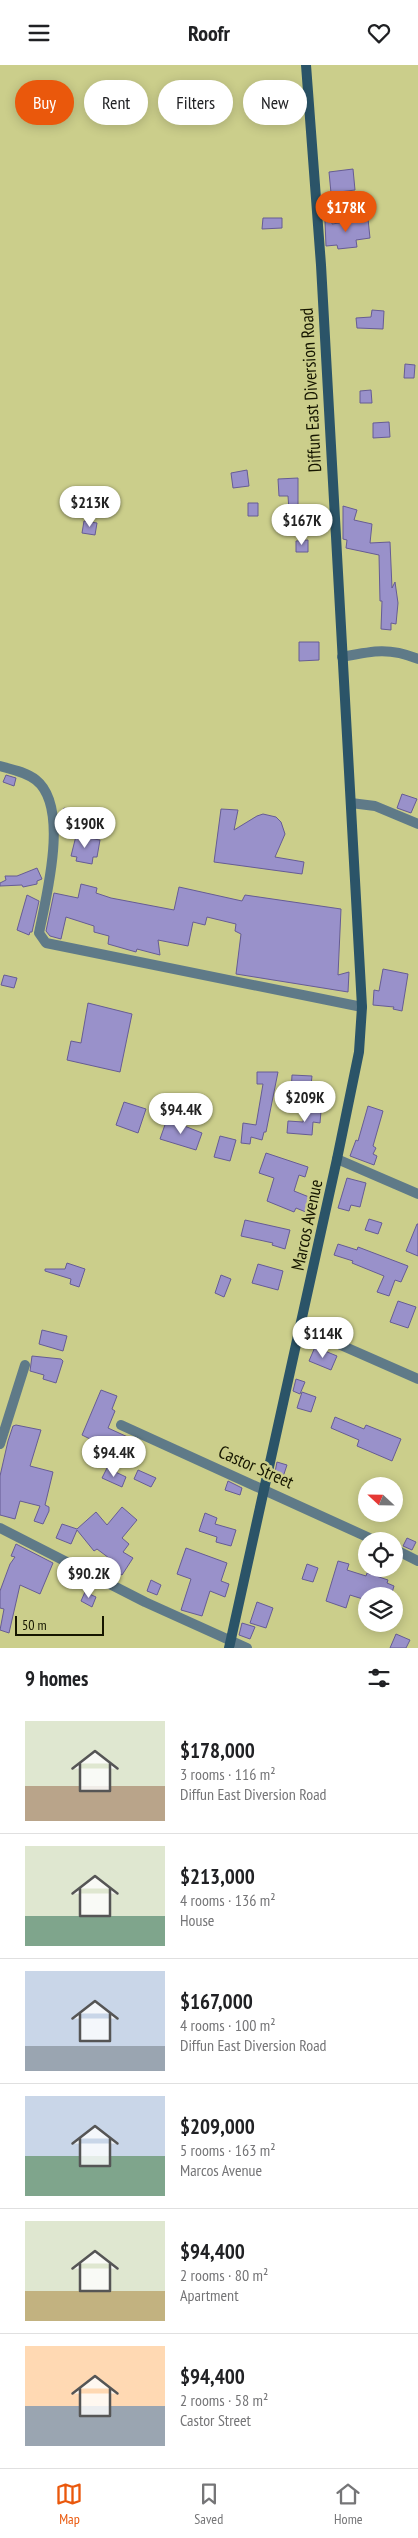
<!DOCTYPE html>
<html lang="en">
<head>
<meta charset="utf-8">
<style>
  :root { --surface:#fff; --page:#f2f2f2; --text:#202124; --muted:#757577; --line:#e0e0e0; --accent:#ea580c }
  body { margin:0; font-family:"PT Sans Narrow",sans-serif; background:var(--page); color:var(--text); height:100vh; display:flex; flex-direction:column; font-size:19px; white-space:nowrap }
  * { box-sizing:border-box; margin:0 }
  p { font-size:16px; color:var(--muted) }
  .icon { flex:none; width:28px; height:28px; fill:none; stroke:currentColor; stroke-width:2; stroke-linecap:round; stroke-linejoin:round }
  .map { position:relative; height:1583px; overflow:hidden }
  .sheet { display:flex; flex-direction:column; background:var(--surface); flex:1 }
  .sheet>* { flex:none }
  .top-card { position:absolute; left:15px; top:15px; width:389px; height:45px; display:flex; gap:10px }
  .needle { width:32px; rotate:292deg }
  .buttons { position:absolute; left:358px; top:1412px; display:grid; gap:10px }
  .buttons a { display:grid; place-items:center; width:45px; height:45px; border-radius:50%; background:var(--surface); box-shadow:0 2px 12px #0003; font-size:25px }
  .scale { position:absolute; left:15px; bottom:12px; width:89px; box-sizing:border-box; padding-left:5px; border:2px solid #161600; border-top:0; font-size:14px; line-height:18px; white-space:nowrap; color:#161600; -webkit-text-stroke:4px #cbce8b; paint-order:stroke }
  .price { position:absolute; translate:-50% -42px; padding:0 11px; border-radius:18px; background:#fff; color:#222; font-size:16px; line-height:32px; filter:drop-shadow(0 1px 2px #0008) }
  .price::after { content:''; position:absolute; left:50%; top:30px; width:15px; height:11px; margin-left:-8px; background:inherit; clip-path:polygon(0 0,100% 0,50% 100%) }
  .price.active { background:var(--accent); color:#fff }
  ul { padding:0; list-style:none }
  li { display:flex; align-items:center; gap:15px; height:125px; padding:0 25px }
  li+li { border-top:1px solid var(--line) }
  li span { display:grid; place-items:center; flex:none; width:140px; height:100px; border-radius:0px; color:#555 }
  li>.icon { margin-inline-start:auto }
  span .icon { width:60px; height:60px; fill:#fffc; stroke-width:1 }
  li b { font-size:21px }
  h2 { display:flex; justify-content:space-between; align-items:center; height:60px; padding:0 25px; font-size:21px }
  .tag { padding:0 18px; border-radius:22px; background:var(--surface); box-shadow:0 2px 12px #0003; font-size:18px; line-height:45px }
  .tag.active { background:var(--accent); color:#fff }
  header { display:flex; justify-content:space-between; align-items:center; height:65px; padding:0 25px; background:var(--surface); font-size:22px; font-weight:700 }
  .dock { display:flex; justify-content:space-around; align-items:center; height:70px; border-top:1px solid var(--line); background:var(--surface); font-size:14px; color:var(--muted) }
  .dock a { display:grid; justify-items:center; gap:2px }
  .dock .active { color:var(--accent) }
  .map>svg:first-child { display:block }
  .building { fill:#9991ca; stroke:#665c94 }
  .lines { fill:none; stroke-linecap:round; stroke-linejoin:round }
  .street { stroke:#5f7a88; stroke-width:10 }
  .secondary { stroke:#2b5468; stroke-width:10 }
  .labels { text-anchor:middle; stroke-width:5; stroke-linejoin:round; paint-order:stroke }
  .street-label { font-size:18px; fill:#161600; stroke:#cbce8b }
</style>
</head>
<body>
<header><svg class="icon" aria-label="menu" viewBox="0 0 24 24"><path d="M4 6h16M4 12h16M4 18h16"/></svg>Roofr<svg class="icon" aria-label="heart" viewBox="0 0 24 24"><path d="M12 20l-8-8c-3-5 5-10 8-4 3-6 11-1 8 4z"/></svg></header>
<div class="map">
<svg width="418" height="1583" viewBox="0 0 418 1583">
  <rect width="100%" height="100%" fill="#cbce8b"/>
  <path class="building" d="M 353,104 L 355,125 L 331,128 L 329,107 Z
    M 263,153 L 282,153 L 282,163 L 262,164 Z
    M 368,154 L 370,173 L 356,175 L 357,182 L 338,184 L 337,180 L 326,181 L 325,156 L 332,156 L 332,159 Z
    M 372,245 L 384,246 L 383,264 L 357,263 L 356,253 L 371,252 Z
    M 405,299 L 415,300 L 414,313 L 404,313 Z
    M 371,325 L 372,338 L 360,338 L 360,326 Z
    M 389,357 L 390,372 L 373,373 L 373,358 Z
    M 247,405 L 249,421 L 233,423 L 231,408 Z
    M 298,413 L 298,442 L 301,442 L 302,446 L 313,446 L 313,455 L 301,455 L 301,460 L 290,460 L 288,431 L 279,431 L 278,414 Z
    M 248,438 L 258,438 L 258,451 L 248,451 Z
    M 343,441 L 357,445 L 354,455 L 372,459 L 370,478 L 390,477 L 392,523 L 395,517 L 398,538 L 396,559 L 391,558 L 391,565 L 381,564 L 382,536 L 380,536 L 379,490 L 346,483 L 347,475 L 343,474 Z
    M 84,456 L 97,458 L 95,470 L 82,468 Z
    M 308,475 L 308,487 L 296,487 L 296,476 Z
    M 299,577 L 319,577 L 319,595 L 299,596 Z
    M 6,710 L 16,713 L 14,721 L 3,717 Z
    M 402,729 L 417,734 L 411,748 L 397,743 Z
    M 64,743 L 76,748 L 71,762 L 60,758 Z
    M 221,744 L 238,745 L 234,765 L 257,751 L 263,749 L 276,752 L 281,757 L 285,769 L 275,792 L 304,797 L 302,809 L 214,797 Z
    M 76,771 L 100,775 L 97,792 L 93,792 L 92,799 L 76,796 L 77,792 L 71,791 Z
    M 37,803 L 42,814 L 37,816 L 37,819 L 23,822 L 22,820 L 0,821 L 0,818 L 6,815 L 5,811 L 17,811 Z
    M 81,819 L 97,823 L 96,828 L 111,833 L 174,845 L 179,822 L 242,836 L 245,830 L 341,844 L 338,910 L 349,907 L 348,927 L 236,909 L 241,869 L 235,866 L 236,859 L 207,852 L 205,860 L 193,857 L 188,881 L 158,875 L 160,890 L 137,884 L 136,887 L 108,879 L 109,871 L 94,867 L 94,861 L 66,852 L 61,874 L 50,871 L 46,866 L 54,828 L 78,833 Z
    M 27,830 L 39,836 L 32,867 L 30,867 L 29,870 L 17,865 Z
    M 383,904 L 408,909 L 402,946 L 393,944 L 394,942 L 373,940 L 374,925 L 379,926 Z
    M 4,910 L 17,913 L 14,923 L 1,920 Z
    M 88,938 L 132,949 L 120,1007 L 67,995 L 71,976 L 81,978 Z
    M 257,1007 L 278,1007 L 266,1067 L 264,1067 L 262,1075 L 251,1072 L 250,1079 L 241,1078 L 243,1058 L 256,1060 L 263,1019 L 257,1019 Z
    M 292,1010 L 312,1011 L 310,1030 L 291,1029 Z
    M 124,1037 L 146,1044 L 138,1068 L 116,1060 Z
    M 368,1041 L 383,1046 L 373,1081 L 376,1083 L 373,1089 L 377,1091 L 374,1100 L 350,1091 L 356,1075 L 358,1076 Z
    M 305,1044 L 321,1046 L 320,1058 L 313,1057 L 312,1070 L 287,1068 L 288,1056 L 303,1057 Z
    M 167,1054 L 202,1068 L 196,1085 L 160,1074 Z
    M 220,1071 L 236,1075 L 230,1096 L 214,1092 Z
    M 266,1088 L 308,1102 L 305,1112 L 299,1110 L 294,1126 L 319,1136 L 313,1150 L 296,1143 L 294,1147 L 267,1136 L 274,1113 L 259,1108 Z
    M 347,1113 L 366,1118 L 360,1142 L 351,1140 L 349,1146 L 338,1143 Z
    M 369,1154 L 382,1158 L 378,1169 L 365,1165 Z
    M 245,1155 L 290,1165 L 285,1184 L 272,1180 L 273,1178 L 241,1171 Z
    M 417,1159 L 418,1159 L 418,1191 L 406,1186 Z
    M 338,1179 L 357,1185 L 358,1182 L 408,1201 L 401,1217 L 395,1215 L 389,1231 L 377,1227 L 384,1211 L 352,1198 L 353,1196 L 334,1190 Z
    M 67,1198 L 85,1204 L 79,1222 L 70,1219 L 71,1214 L 45,1206 L 45,1204 L 65,1204 Z
    M 258,1199 L 283,1206 L 278,1225 L 252,1218 Z
    M 221,1210 L 231,1214 L 224,1232 L 215,1228 Z
    M 398,1236 L 416,1242 L 408,1263 L 390,1257 Z
    M 42,1265 L 67,1271 L 63,1286 L 39,1279 Z
    M 315,1282 L 337,1291 L 331,1305 L 309,1296 Z
    M 32,1291 L 61,1294 L 63,1296 L 56,1318 L 43,1314 L 44,1310 L 30,1306 Z
    M 296,1314 L 305,1317 L 300,1329 L 293,1326 Z
    M 101,1325 L 117,1331 L 112,1344 L 115,1346 L 108,1363 L 130,1373 L 122,1390 L 82,1370 Z
    M 302,1327 L 316,1332 L 311,1347 L 297,1343 Z
    M 335,1352 L 364,1364 L 366,1360 L 401,1374 L 392,1396 L 357,1381 L 359,1375 L 331,1363 Z
    M 16,1360 L 41,1365 L 30,1401 L 53,1407 L 45,1440 L 49,1442 L 49,1446 L 43,1459 L 34,1456 L 40,1441 L 20,1436 L 15,1454 L 0,1450 L 0,1411 L 8,1376 L 13,1361 Z
    M 277,1397 L 287,1400 L 282,1415 L 274,1412 Z
    M 107,1403 L 126,1412 L 122,1422 L 102,1413 Z
    M 138,1405 L 156,1413 L 151,1422 L 134,1414 Z
    M 228,1416 L 242,1423 L 240,1430 L 225,1425 Z
    M 122,1442 L 137,1455 L 122,1473 L 129,1479 L 123,1487 L 133,1493 L 122,1510 L 113,1505 L 117,1499 L 97,1484 L 94,1486 L 77,1465 L 71,1479 L 56,1473 L 62,1459 L 77,1464 L 96,1447 L 107,1460 Z
    M 205,1448 L 217,1453 L 215,1459 L 236,1465 L 231,1481 L 216,1477 L 217,1472 L 199,1466 Z
    M 407,1473 L 416,1477 L 412,1485 L 403,1481 Z
    M 16,1479 L 53,1498 L 40,1529 L 20,1520 L 9,1568 L 0,1565 L 4,1544 L 0,1543 L 0,1526 L 10,1499 L 15,1492 L 11,1491 Z
    M 186,1483 L 227,1498 L 221,1516 L 229,1519 L 225,1532 L 210,1526 L 202,1551 L 181,1545 L 191,1514 L 177,1509 Z
    M 338,1496 L 349,1499 L 347,1505 L 366,1511 L 367,1508 L 388,1515 L 387,1518 L 394,1521 L 391,1531 L 366,1531 L 366,1535 L 350,1530 L 346,1543 L 326,1536 Z
    M 307,1499 L 318,1503 L 313,1517 L 302,1514 Z
    M 151,1515 L 161,1520 L 157,1530 L 147,1526 Z
    M 85,1527 L 96,1532 L 92,1542 L 81,1536 Z
    M 257,1537 L 273,1543 L 266,1563 L 250,1558 Z
    M 242,1558 L 255,1562 L 250,1574 L 239,1570 Z
    M 396,1569 L 410,1575 L 406,1583 L 390,1583 Z"/>
  <g class="lines">
    <path class="street" d="M 342,592 C 372,586 389,582 418,594
      M 0,701 C 11,704 26,707 36,715 C 70,742 46,832 39,868 L 46,878 L 362,942
      M 351,738 L 375,741 L 418,759
      M 337,1094 L 418,1129
      M 302,1263 L 418,1314
      M 121,1360 L 376,1476
      M 0,1379 L 25,1300
      M 0,1463 L 145,1537 L 247,1583
      M 394,1484 L 418,1496"/>
    <path class="secondary" d="M 229,1583 L 337,1094 L 359,987 L 362,942 L 321,200 L 306,0"/>
  </g>
  <g class="labels">
    <g class="street-label">
      <text transform="translate(311 325) rotate(-93)" y="6">Diffun East Diversion Road</text>
      <text transform="translate(307 1160) rotate(-78)" y="6">Marcos Avenue</text>
      <text transform="translate(256 1402) rotate(24)" y="6">Castor Street</text>
    </g>
  </g>
</svg>
<div class="buttons">
<a><svg class="needle" viewBox="-14 -14 28 28"><path d="M0-13l5 13h-10z" fill="#e53935"/><path d="M0 13l5-13h-10z" fill="#757577"/></svg></a>
<a><svg class="icon" aria-label="locate" viewBox="0 0 24 24"><circle cx="12" cy="12" r="6"/><path d="M12 2v4M12 18v4M2 12h4M18 12h4"/></svg></a>
<a><svg class="icon" aria-label="layers" viewBox="0 0 24 24"><path d="M12 4l9 5-9 5-9-5zM3 14l9 5 9-5"/></svg></a>
</div>
<div class="scale">50 m</div>
<b class="price active" style="left:346px;top:168px">$178K</b>
<b class="price" style="left:90px;top:463px">$213K</b>
<b class="price" style="left:302px;top:481px">$167K</b>
<b class="price" style="left:85px;top:784px">$190K</b>
<b class="price" style="left:305px;top:1058px">$209K</b>
<b class="price" style="left:181px;top:1070px">$94.4K</b>
<b class="price" style="left:323px;top:1294px">$114K</b>
<b class="price" style="left:114px;top:1413px">$94.4K</b>
<b class="price" style="left:89px;top:1534px">$90.2K</b>
<div class="top-card">
<a class="tag active">Buy</a>
<a class="tag">Rent</a>
<a class="tag">Filters</a>
<a class="tag">New</a>
</div>
</div>
<section class="sheet">
<h2>9 homes<svg class="icon" aria-label="filters" viewBox="0 0 24 24"><path d="M4 7h16M4 17h16"/><circle cx="9" cy="7" r="2"/><circle cx="15" cy="17" r="2"/></svg></h2>
<ul>
<li><span style="background:linear-gradient(#dfe7d0 65%,#b9a48a 0)"><svg class="icon" aria-label="home" viewBox="0 0 24 24"><path d="M3 11l9-7 9 7M6 9v11h12V9"/></svg></span><div><b>$178,000</b><p>3 rooms · 116 m²</p><p>Diffun East Diversion Road</p></div></li>
<li><span style="background:linear-gradient(#dfe7d0 70%,#7fa58c 0)"><svg class="icon" aria-label="home" viewBox="0 0 24 24"><path d="M3 11l9-7 9 7M6 9v11h12V9"/></svg></span><div><b>$213,000</b><p>4 rooms · 136 m²</p><p>House</p></div></li>
<li><span style="background:linear-gradient(#c9d6e8 75%,#9aa5b1 0)"><svg class="icon" aria-label="home" viewBox="0 0 24 24"><path d="M3 11l9-7 9 7M6 9v11h12V9"/></svg></span><div><b>$167,000</b><p>4 rooms · 100 m²</p><p>Diffun East Diversion Road</p></div></li>
<li><span style="background:linear-gradient(#c9d6e8 60%,#7fa58c 0)"><svg class="icon" aria-label="home" viewBox="0 0 24 24"><path d="M3 11l9-7 9 7M6 9v11h12V9"/></svg></span><div><b>$209,000</b><p>5 rooms · 163 m²</p><p>Marcos Avenue</p></div></li>
<li><span style="background:linear-gradient(#dfe7d0 70%,#c2b280 0)"><svg class="icon" aria-label="home" viewBox="0 0 24 24"><path d="M3 11l9-7 9 7M6 9v11h12V9"/></svg></span><div><b>$94,400</b><p>2 rooms · 80 m²</p><p>Apartment</p></div></li>
<li><span style="background:linear-gradient(#ffd9b3 60%,#9aa5b1 0)"><svg class="icon" aria-label="home" viewBox="0 0 24 24"><path d="M3 11l9-7 9 7M6 9v11h12V9"/></svg></span><div><b>$94,400</b><p>2 rooms · 58 m²</p><p>Castor Street</p></div></li>
</ul>
</section>
<nav class="dock">
<a class="active"><svg class="icon" aria-label="map" viewBox="0 0 24 24"><path d="M3 6l6-2 6 2 6-2v14l-6 2-6-2-6 2zM9 4v14M15 6v14"/></svg>Map</a>
<a><svg class="icon" aria-label="saved" viewBox="0 0 24 24"><path d="M7 4h10v16l-5-4-5 4z"/></svg>Saved</a>
<a><svg class="icon" aria-label="home" viewBox="0 0 24 24"><path d="M3 11l9-7 9 7M6 9v11h12V9"/></svg>Home</a>
</nav>
</body>
</html>
